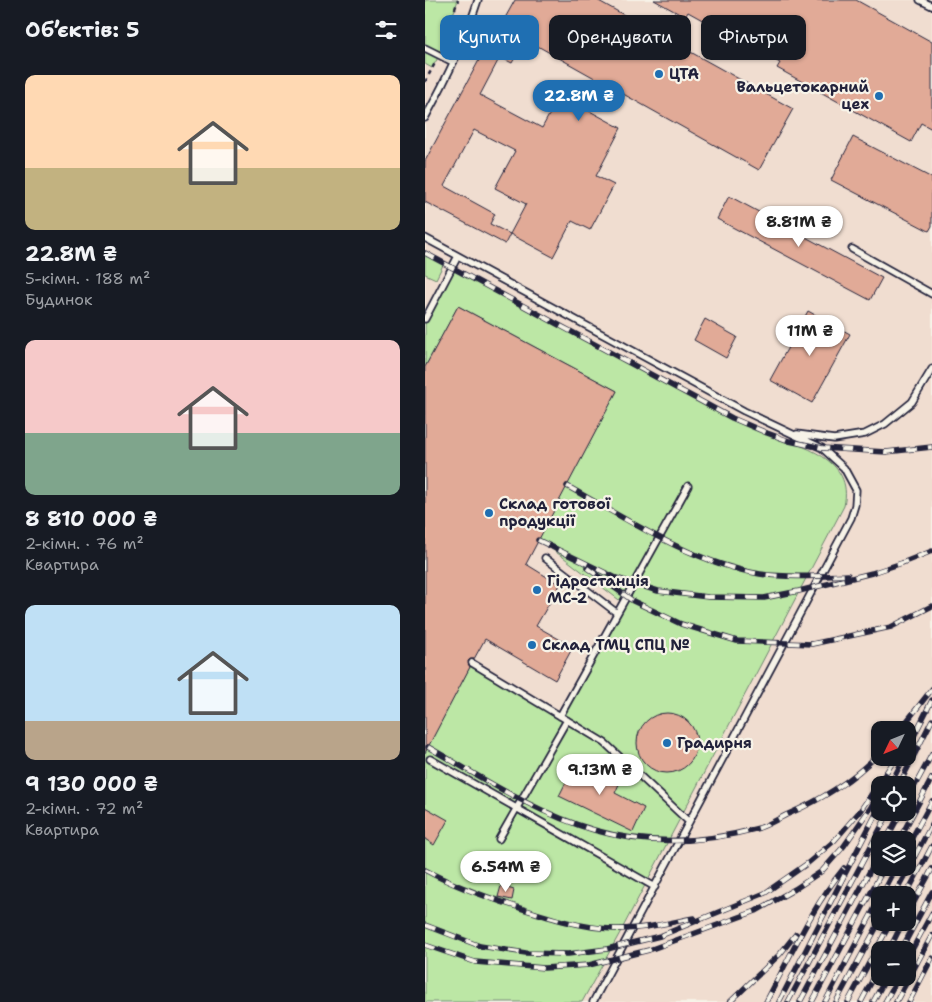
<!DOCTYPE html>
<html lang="uk">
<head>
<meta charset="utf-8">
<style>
  :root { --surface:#171b24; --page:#20242c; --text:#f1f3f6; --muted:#9ea1a6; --accent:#1f6fb2 }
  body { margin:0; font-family:"Shantell Sans",sans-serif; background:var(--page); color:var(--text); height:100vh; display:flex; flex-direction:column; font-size:19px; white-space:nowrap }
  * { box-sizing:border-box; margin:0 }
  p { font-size:16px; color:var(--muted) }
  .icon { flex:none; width:28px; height:28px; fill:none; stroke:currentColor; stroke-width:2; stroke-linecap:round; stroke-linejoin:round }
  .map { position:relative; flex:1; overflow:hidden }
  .side { display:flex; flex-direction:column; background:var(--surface); width:425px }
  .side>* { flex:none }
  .hud { position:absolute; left:15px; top:15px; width:416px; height:45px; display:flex; gap:10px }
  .needle { width:32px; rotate:227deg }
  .tools { position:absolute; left:446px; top:721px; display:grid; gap:10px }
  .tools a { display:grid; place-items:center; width:45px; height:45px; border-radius:10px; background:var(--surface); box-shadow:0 1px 4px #0004; font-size:25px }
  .price { position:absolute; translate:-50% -42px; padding:0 11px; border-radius:18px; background:#fff; color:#222; font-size:16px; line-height:32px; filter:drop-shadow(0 1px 2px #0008) }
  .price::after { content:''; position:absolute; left:50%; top:30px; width:15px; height:11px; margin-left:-8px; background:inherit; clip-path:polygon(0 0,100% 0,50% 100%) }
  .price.current { background:var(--accent); color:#fff }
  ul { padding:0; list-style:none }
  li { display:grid; align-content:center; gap:10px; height:265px; padding:0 25px }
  li span { display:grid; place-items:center; height:155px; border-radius:10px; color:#555 }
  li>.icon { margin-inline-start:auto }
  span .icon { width:90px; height:90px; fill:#fffc; stroke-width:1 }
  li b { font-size:21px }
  h2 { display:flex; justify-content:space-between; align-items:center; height:60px; padding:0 25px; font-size:21px }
  .pill { padding:0 18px; border-radius:10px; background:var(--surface); box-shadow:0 1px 4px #0004; font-size:18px; line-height:45px }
  .pill.current { background:var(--accent); color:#fff }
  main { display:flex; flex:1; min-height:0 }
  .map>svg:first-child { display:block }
  .built { fill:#f0ddd0; fill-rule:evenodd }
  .green { fill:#bce7a5; stroke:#6f8470 }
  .building { fill:#e1aa97; stroke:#22223b; fill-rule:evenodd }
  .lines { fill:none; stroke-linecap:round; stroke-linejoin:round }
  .service-casing { stroke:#22223b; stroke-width:9 }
  .path { stroke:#22223b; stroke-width:2.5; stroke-dasharray:4 4; stroke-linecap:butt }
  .service { stroke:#f7f3e8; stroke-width:5.5 }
  .rail-casing { stroke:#22223b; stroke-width:5.5 }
  .rail { stroke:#f7f3e8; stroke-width:4; stroke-dasharray:11; stroke-linecap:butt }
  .poi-dot { fill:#1f6fb2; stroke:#f7f3e8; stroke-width:2 }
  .labels { text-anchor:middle; stroke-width:4.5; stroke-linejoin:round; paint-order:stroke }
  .poi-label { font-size:15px; font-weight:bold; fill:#22223b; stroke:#f7f3e8; text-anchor:start }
</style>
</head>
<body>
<main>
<section class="side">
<h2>Об’єктів: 5<svg class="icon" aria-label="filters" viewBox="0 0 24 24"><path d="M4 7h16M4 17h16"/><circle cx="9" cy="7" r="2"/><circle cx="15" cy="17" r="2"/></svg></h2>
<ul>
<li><span style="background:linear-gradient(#ffd9b3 60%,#c2b280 0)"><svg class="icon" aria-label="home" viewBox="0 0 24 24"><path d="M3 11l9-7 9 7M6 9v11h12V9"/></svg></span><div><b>22.8M ₴</b><p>5-кімн. · 188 m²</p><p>Будинок</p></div></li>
<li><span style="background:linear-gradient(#f6c9c9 60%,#7fa58c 0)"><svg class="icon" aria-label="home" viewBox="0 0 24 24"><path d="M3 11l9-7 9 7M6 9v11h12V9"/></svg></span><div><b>8 810 000 ₴</b><p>2-кімн. · 76 m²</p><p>Квартира</p></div></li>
<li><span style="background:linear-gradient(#bfe0f5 75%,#b9a48a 0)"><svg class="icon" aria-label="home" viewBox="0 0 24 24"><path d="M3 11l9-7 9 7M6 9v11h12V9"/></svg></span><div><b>9 130 000 ₴</b><p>2-кімн. · 72 m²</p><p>Квартира</p></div></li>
</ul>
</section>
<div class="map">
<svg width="507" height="1002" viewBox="0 0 507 1002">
  <rect width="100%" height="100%" fill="#f7f3e8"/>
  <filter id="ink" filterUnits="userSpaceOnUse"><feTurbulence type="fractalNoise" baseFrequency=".02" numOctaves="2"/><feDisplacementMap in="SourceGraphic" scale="10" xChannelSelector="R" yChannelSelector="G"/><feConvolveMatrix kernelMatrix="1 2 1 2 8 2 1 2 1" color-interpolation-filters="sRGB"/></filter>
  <g filter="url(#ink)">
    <path class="built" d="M 0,0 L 507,0 L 507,1002 L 0,1002 ZM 455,730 L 482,730 L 482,758 L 455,758 ZM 455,785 L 482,785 L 482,812 L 455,812 ZM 455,840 L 482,840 L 482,868 L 455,868 ZM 455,895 L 482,895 L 482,922 L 455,922 ZM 455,950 L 482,950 L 482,978 L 455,978 Z"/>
    <path class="green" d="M 0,0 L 33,0 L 14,56 L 7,68 L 0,64 Z
      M 0,253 L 19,263 L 11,279 L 0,274 Z
      M 27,268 L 307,418 C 319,424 331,429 343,434 C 376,446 430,458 419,506 L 197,929 L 157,1002 L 0,1002 L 0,752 L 47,663 L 135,715 L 198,603 L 138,557 L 113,540 L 192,391 L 33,306 L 0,367 L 0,319 Z"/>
    <path class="building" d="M 90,0 L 172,0 L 368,109 L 334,170 L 100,39 L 87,63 L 75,57 L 55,95 L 117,128 L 135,95 L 196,128 L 171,176 L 189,185 L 165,230 L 147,221 L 128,257 L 85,234 L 80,244 L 0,202 L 0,161 L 60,49 L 55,46 L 68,23 L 75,27 ZM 49,130 L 90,151 L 70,188 L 101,204 L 85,234 L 65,224 L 70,214 L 19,186 Z
      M 229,0 L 431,0 L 507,42 L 507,129 L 496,123 L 486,142 L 352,68 L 355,63 L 263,12 L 260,17 Z
      M 428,137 L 507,178 L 507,226 L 504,231 L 406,180 Z
      M 304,196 L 457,278 L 445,300 L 292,219 Z
      M 33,306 L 192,391 L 101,564 L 135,585 L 111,626 L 148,647 L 130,680 L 60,639 L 49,659 L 45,659 L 43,661 L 45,667 L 0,753 L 0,367 Z
      M 383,311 L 425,334 L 387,403 L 345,380 Z
      M 280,319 L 312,337 L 301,358 L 269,340 Z
      M212 743a30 30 0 1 1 60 0a30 30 0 1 1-60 0Z
      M 152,760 L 195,782 L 190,793 L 219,808 L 208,832 L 134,796 Z
      M 0,807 L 23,820 L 9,845 L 0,839 Z
      M 76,886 L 89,890 L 87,900 L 73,897 Z"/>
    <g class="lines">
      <defs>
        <path id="service" d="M 495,0 L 507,6
          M 0,48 L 28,62
          M 0,118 C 21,80 40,41 53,0
          M 0,238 L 319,411 L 397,448 L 419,468 L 431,490 L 430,505 L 426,518 L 168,1002
          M 427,249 L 507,294
          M 0,319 L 33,256
          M 372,434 L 409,439 L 440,434 L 460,424 L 487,402 L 507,369
          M 120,558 L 192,613
          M 47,663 L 180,743 L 264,822
          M 135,716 L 263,486
          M 5,759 L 230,887
          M 74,839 L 142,720"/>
      </defs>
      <use href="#service" class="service-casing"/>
      <path class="path" d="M 17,47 L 33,0
        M 0,82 L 10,63"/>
      <use href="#service" class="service"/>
      <defs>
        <path id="rail" d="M 0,253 L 307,418 L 342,433 L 364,441 L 397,448 L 461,452 L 507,447
          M 142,486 C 201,519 268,563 335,574 C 362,578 395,576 423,575
          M 113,540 L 191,578 L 233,591 L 283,597 L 339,598 L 374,591 L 447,573 L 477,563 L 507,551
          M 162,568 L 208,601 L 256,624 L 312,641 L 387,644 L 466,627 L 507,606
          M 475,730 L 507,689
          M 3,747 C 56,777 110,813 169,830 C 224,846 279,843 334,828 C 343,825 353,819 361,815 C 396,800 429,780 455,752
          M 482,750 L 507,700
          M 465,785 L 479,758
          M 474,785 L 507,720
          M 482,800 L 507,754
          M 461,840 L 476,812
          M 474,840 L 507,778
          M 482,847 L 507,801
          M 0,870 C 29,886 61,897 92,907 C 123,917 156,928 189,929 C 216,930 242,923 269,918
          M 457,895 L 471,868
          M 469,895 L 507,824
          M 481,895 L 507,846
          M 482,915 L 507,869
          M 0,925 L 55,946 L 101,953 L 143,954 L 182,949 L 235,936 L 340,893 L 383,863 L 409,841 L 435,811 L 471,758
          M 0,945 L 50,962 L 119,968 L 164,965 L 224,950 L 331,911 L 370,889 L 397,871 L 419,846 L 446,807 L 453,795
          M 464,950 L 478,922
          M 476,950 L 507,892
          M 482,959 L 507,913
          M 305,1002 L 355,954 L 371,934
          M 341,1002 C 365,957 386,908 419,868
          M 354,1002 L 455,806
          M 363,1002 L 464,812
          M 375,1002 L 455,852
          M 387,1002 L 459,868
          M 400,1002 L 455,898
          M 411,1002 L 455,921
          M 423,1002 L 466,922
          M 436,1002 L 455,966
          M 448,1002 L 461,978
          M 460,1002 L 473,978
          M 471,1002 L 507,935
          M 484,1002 L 507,958"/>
      </defs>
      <use href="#rail" class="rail-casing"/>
      <use href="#rail" class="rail"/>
    </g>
  </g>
  <g class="poi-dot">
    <circle cx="234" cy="74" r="5"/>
    <circle cx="454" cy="96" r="5"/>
    <circle cx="64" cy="513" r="5"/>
    <circle cx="112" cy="590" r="5"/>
    <circle cx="107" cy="645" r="5"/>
    <circle cx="242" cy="743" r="5"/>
  </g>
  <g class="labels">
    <g class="poi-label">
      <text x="244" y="79">ЦТА</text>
      <text x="444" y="92" text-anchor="end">Вальцетокарний<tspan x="444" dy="17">цех</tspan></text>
      <text x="74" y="509">Склад готової<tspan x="74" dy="17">продукції</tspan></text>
      <text x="122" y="586">Гідростанція<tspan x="122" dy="17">МС-2</tspan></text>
      <text x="117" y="650">Склад ТМЦ СПЦ №</text>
      <text x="252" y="748">Градирня</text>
    </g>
  </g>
</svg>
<div class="tools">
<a><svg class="needle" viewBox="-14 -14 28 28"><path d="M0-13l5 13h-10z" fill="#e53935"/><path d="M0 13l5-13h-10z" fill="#9ea1a6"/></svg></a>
<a><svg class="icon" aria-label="locate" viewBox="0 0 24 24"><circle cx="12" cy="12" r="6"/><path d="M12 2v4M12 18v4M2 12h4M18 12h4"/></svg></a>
<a><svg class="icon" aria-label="layers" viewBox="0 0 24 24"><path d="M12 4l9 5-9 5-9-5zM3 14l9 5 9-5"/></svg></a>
<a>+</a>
<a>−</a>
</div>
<b class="price current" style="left:154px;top:122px">22.8M ₴</b>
<b class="price" style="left:374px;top:248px">8.81M ₴</b>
<b class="price" style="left:385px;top:357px">11M ₴</b>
<b class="price" style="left:175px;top:796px">9.13M ₴</b>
<b class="price" style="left:81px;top:893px">6.54M ₴</b>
<div class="hud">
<a class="pill current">Купити</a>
<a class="pill">Орендувати</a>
<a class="pill">Фільтри</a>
</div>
</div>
</main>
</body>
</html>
